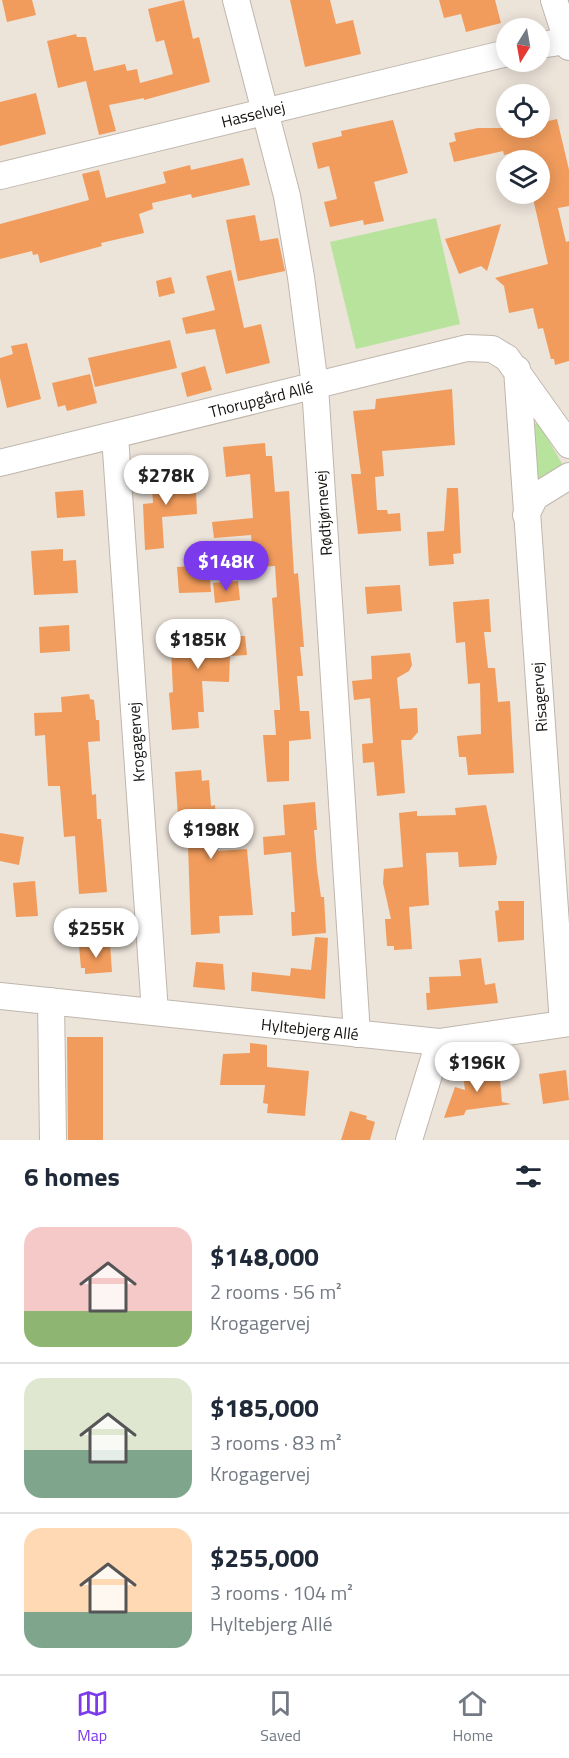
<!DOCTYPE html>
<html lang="en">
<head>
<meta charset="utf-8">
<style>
  :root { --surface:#fff; --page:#f2f2f3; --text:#1f2937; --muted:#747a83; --line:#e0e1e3; --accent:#7c3aed }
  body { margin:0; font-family:"Titillium Web",sans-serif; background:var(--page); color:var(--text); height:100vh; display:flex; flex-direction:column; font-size:22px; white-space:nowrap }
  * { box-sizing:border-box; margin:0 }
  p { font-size:20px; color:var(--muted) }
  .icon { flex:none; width:33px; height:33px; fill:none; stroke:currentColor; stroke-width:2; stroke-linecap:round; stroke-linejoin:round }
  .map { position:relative; height:1140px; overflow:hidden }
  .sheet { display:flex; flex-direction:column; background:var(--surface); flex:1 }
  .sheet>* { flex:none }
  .needle { width:39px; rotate:191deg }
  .controls { position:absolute; left:496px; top:18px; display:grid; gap:12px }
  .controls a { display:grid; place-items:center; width:54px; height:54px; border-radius:50%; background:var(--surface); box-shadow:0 3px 15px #0003; font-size:30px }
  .price { position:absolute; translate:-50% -51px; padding:0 14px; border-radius:21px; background:#fff; color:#222; font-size:20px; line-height:39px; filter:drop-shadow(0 2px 3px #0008) }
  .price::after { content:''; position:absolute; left:50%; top:36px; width:18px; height:14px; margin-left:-9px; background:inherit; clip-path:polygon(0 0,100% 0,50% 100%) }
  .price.current { background:var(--accent); color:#fff }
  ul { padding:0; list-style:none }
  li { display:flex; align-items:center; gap:18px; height:150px; padding:0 24px }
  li+li { border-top:2px solid var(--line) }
  li span { display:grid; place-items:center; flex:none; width:168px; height:120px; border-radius:18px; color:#555 }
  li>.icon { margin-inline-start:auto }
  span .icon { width:72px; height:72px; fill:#fffc; stroke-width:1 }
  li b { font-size:26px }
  h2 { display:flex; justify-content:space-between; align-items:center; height:72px; padding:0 24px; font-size:26px }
  .menu { display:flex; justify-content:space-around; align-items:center; height:84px; border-top:2px solid var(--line); background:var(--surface); font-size:16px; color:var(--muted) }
  .menu a { display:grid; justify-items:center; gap:3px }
  .menu .current { color:var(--accent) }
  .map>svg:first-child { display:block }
  .green { fill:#b8e39d }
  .building { fill:#f19c5c }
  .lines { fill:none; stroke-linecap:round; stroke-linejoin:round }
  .minor-casing { stroke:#bfb6ad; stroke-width:28 }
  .minor { stroke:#fff; stroke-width:26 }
  .labels { text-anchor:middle; stroke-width:4.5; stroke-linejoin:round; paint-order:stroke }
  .street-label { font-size:16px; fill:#14110e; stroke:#fff }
</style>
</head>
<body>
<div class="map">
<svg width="569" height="1140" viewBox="0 0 569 1140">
  <rect width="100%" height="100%" fill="#ece3d9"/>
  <path class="green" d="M 436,218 L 460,324 L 356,349 L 330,242 Z
    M 532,423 L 539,424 L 564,467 L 540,482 L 534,478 Z"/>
  <path class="building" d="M 2,0 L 32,0 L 36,15 L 7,22 Z
    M 184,0 L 193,39 L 199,37 L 210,82 L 144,100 L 144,98 L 109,105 L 116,131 L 99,135 L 86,81 L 58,88 L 47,41 L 76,34 L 77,37 L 86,37 L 94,71 L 125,64 L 127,71 L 137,69 L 140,83 L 173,74 L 164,40 L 156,42 L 148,9 Z
    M 290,0 L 330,0 L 336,24 L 353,20 L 361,54 L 305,67 Z
    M 439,0 L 495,0 L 501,23 L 466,32 L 461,14 L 444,18 Z
    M 36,93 L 46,134 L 0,146 L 0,102 Z
    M 557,119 L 569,170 L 569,206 L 558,208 L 566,242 L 569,241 L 569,361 L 555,365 L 554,359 L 551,359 L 543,328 L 538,329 L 533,308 L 509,313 L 504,286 L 495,278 L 548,264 L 532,194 L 540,194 L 540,157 L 514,160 L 512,153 L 504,155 L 503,151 L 454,162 L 449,143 L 456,141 L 454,133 L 478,128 L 540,128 L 540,123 Z
    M 393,120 L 408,173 L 374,182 L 384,221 L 364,225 L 363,220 L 330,227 L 324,202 L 337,199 L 329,166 L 318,169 L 312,143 L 342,136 L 341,131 Z
    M 243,158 L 250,185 L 192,198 L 191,194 L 152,203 L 153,209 L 139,214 L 144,233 L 101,243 L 102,246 L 40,263 L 38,254 L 33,255 L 32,251 L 0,259 L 0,224 L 89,200 L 82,174 L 99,170 L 106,198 L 166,183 L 163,172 L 190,165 L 191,170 Z
    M 255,215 L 260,241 L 278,238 L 285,271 L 238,281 L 226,220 Z
    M 501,224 L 487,271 L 481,266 L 459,274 L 445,239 Z
    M 231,270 L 244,328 L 261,324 L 270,363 L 226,374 L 215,329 L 186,334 L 182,318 L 215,310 L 206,276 Z
    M 171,277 L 175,293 L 159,297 L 156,281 Z
    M 170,340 L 177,368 L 95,387 L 88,358 Z
    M 27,343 L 41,399 L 7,408 L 0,378 L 0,358 L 13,354 L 11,346 Z
    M 205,366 L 212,390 L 187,397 L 181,373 Z
    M 90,374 L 97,403 L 67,411 L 65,405 L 58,407 L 52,383 Z
    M 452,389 L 455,445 L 382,451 L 384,476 L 375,477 L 377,510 L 387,510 L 388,514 L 400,513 L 401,531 L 358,534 L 351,474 L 361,474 L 353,411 L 375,409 L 376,399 Z
    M 265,443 L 266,456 L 272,456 L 275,492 L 289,491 L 294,574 L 298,573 L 304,647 L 300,647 L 303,676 L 297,676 L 300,711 L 309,711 L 311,739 L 289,741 L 289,781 L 267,782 L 263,735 L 276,735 L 274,710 L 280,710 L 280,707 L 272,598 L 277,597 L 275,566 L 254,567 L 251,535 L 214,538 L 212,522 L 253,518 L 250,474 L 226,477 L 223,447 Z
    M 182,471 L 184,493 L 196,492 L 197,514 L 162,517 L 164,548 L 145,550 L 143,504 L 153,503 L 151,473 Z
    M 447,488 L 458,488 L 461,553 L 453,554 L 454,564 L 429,566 L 427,532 L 444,531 Z
    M 83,490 L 85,516 L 57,518 L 55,492 Z
    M 63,549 L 63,561 L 76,560 L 78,593 L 34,595 L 31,551 Z
    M 209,565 L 211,592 L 179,593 L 177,567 Z
    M 238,581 L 240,600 L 215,603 L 213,583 Z
    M 400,585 L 402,611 L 367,614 L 365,587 Z
    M 489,599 L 491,632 L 484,632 L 488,668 L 495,668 L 498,702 L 510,701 L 514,773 L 468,775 L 466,757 L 459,757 L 457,736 L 481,734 L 480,683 L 468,684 L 465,642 L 456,643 L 453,602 Z
    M 197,624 L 197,637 L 245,636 L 247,655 L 230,656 L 229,682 L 202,681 L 204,712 L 198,712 L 199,728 L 172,730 L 169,693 L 173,692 L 170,626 Z
    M 69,625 L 70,651 L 40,653 L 39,627 Z
    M 410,653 L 412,665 L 409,671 L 397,678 L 400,709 L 417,708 L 418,732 L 411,740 L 401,740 L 405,793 L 377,796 L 374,762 L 363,763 L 362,744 L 373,743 L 370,698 L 354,700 L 352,681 L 372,679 L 371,656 Z
    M 89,694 L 90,699 L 94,700 L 96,720 L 99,720 L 100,741 L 88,742 L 92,795 L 96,794 L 97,819 L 101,819 L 107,892 L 79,894 L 75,836 L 64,837 L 60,786 L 48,786 L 45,735 L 35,736 L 34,713 L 62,712 L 61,697 Z
    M 201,770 L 202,781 L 209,780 L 211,806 L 215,805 L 218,851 L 247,849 L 253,915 L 219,916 L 220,933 L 191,935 L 187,815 L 178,816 L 175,772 Z
    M 315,802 L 317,830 L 314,830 L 317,869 L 321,897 L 324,897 L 326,933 L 292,936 L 291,912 L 295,912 L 291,852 L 264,855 L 263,837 L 285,835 L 283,805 Z
    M 486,805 L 497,857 L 496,865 L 459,867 L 458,852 L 426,853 L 429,905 L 409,907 L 412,949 L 394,950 L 394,946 L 387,946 L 385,919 L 391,919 L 383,883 L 384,869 L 403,867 L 399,813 L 417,811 L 417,816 L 456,815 L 455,808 Z
    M 0,833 L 24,837 L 19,865 L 0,861 Z
    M 35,881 L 38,916 L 16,917 L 13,883 Z
    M 498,901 L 524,901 L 524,940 L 498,942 L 495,911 L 499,910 Z
    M 315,937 L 328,938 L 325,999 L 251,991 L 252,972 L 290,976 L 291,968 L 311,970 Z
    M 110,944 L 112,972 L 85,974 L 85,968 L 81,968 L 79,946 Z
    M 481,958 L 485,985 L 495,983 L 498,1003 L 427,1010 L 426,993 L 430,993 L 429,977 L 461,976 L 459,960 Z
    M 196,962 L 223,964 L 225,990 L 193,987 Z
    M 67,1037 L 103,1037 L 103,1140 L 68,1140 Z
    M 250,1043 L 267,1045 L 267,1067 L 309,1071 L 305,1116 L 267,1113 L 268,1104 L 263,1103 L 265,1085 L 220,1085 L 223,1054 L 250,1053 Z
    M 499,1068 L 502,1102 L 511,1104 L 466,1110 L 464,1115 L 444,1118 L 455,1087 L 465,1090 L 463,1073 Z
    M 566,1070 L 569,1100 L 543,1104 L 539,1074 Z
    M 350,1111 L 367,1116 L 366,1119 L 375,1122 L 370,1140 L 341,1140 Z"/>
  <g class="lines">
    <defs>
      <path id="minor" d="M 236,0 L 287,196 L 301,277 L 315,386 L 357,1034
        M 554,0 L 569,47
        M 540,45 L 567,41
        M 0,176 L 507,53
        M 517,369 L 563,1024
        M 115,436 L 155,1012
        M 0,463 L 467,348 L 492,349 L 507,358 L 569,445
        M 526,515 L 535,497 L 569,476
        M 0,996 L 439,1042 L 569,1023
        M 51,1001 L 53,1140
        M 409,1140 L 439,1042"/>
    </defs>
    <use href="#minor" class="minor-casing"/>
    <use href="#minor" class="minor"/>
  </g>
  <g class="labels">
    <g class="street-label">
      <text transform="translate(253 114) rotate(-14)" y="6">Hasselvej</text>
      <text transform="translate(261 399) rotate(-14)" y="6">Thorupgård Allé</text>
      <text transform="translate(323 513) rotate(-94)" y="6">Rødtjørnevej</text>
      <text transform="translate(539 697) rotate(-94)" y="6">Risagervej</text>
      <text transform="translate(136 742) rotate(-94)" y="6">Krogagervej</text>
      <text transform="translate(310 1029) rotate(6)" y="6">Hyltebjerg Allé</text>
    </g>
  </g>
</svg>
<div class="controls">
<a><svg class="needle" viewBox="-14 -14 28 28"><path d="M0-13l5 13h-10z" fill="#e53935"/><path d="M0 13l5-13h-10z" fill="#747a83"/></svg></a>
<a><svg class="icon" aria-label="locate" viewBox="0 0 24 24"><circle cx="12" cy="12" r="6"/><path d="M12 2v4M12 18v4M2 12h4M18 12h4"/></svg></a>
<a><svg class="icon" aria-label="layers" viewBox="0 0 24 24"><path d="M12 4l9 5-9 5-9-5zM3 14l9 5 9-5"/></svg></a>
</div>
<b class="price" style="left:166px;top:506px">$278K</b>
<b class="price current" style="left:226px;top:592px">$148K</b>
<b class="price" style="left:198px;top:670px">$185K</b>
<b class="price" style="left:211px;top:860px">$198K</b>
<b class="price" style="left:96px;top:959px">$255K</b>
<b class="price" style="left:477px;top:1093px">$196K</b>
</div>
<section class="sheet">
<h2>6 homes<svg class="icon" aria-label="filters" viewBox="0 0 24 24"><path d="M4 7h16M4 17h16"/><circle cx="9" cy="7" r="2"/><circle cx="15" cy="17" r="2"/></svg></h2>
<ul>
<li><span style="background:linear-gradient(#f6c9c9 70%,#8fb573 0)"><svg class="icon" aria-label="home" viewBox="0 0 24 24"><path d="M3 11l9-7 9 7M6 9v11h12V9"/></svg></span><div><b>$148,000</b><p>2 rooms · 56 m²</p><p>Krogagervej</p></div></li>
<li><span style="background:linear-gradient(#dfe7d0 60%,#7fa58c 0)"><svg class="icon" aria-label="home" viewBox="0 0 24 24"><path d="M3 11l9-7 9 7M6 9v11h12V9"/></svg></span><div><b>$185,000</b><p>3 rooms · 83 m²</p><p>Krogagervej</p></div></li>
<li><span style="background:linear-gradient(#ffd9b3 70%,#7fa58c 0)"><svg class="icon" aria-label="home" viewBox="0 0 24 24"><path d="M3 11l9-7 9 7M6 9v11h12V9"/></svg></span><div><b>$255,000</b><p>3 rooms · 104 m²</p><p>Hyltebjerg Allé</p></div></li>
</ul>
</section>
<nav class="menu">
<a class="current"><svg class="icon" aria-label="map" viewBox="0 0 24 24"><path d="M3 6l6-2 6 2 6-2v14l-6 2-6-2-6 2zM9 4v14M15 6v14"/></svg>Map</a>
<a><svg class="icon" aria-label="saved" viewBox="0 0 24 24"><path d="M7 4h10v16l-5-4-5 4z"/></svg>Saved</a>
<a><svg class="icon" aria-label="home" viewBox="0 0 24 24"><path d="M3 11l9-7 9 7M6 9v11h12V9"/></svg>Home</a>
</nav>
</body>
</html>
